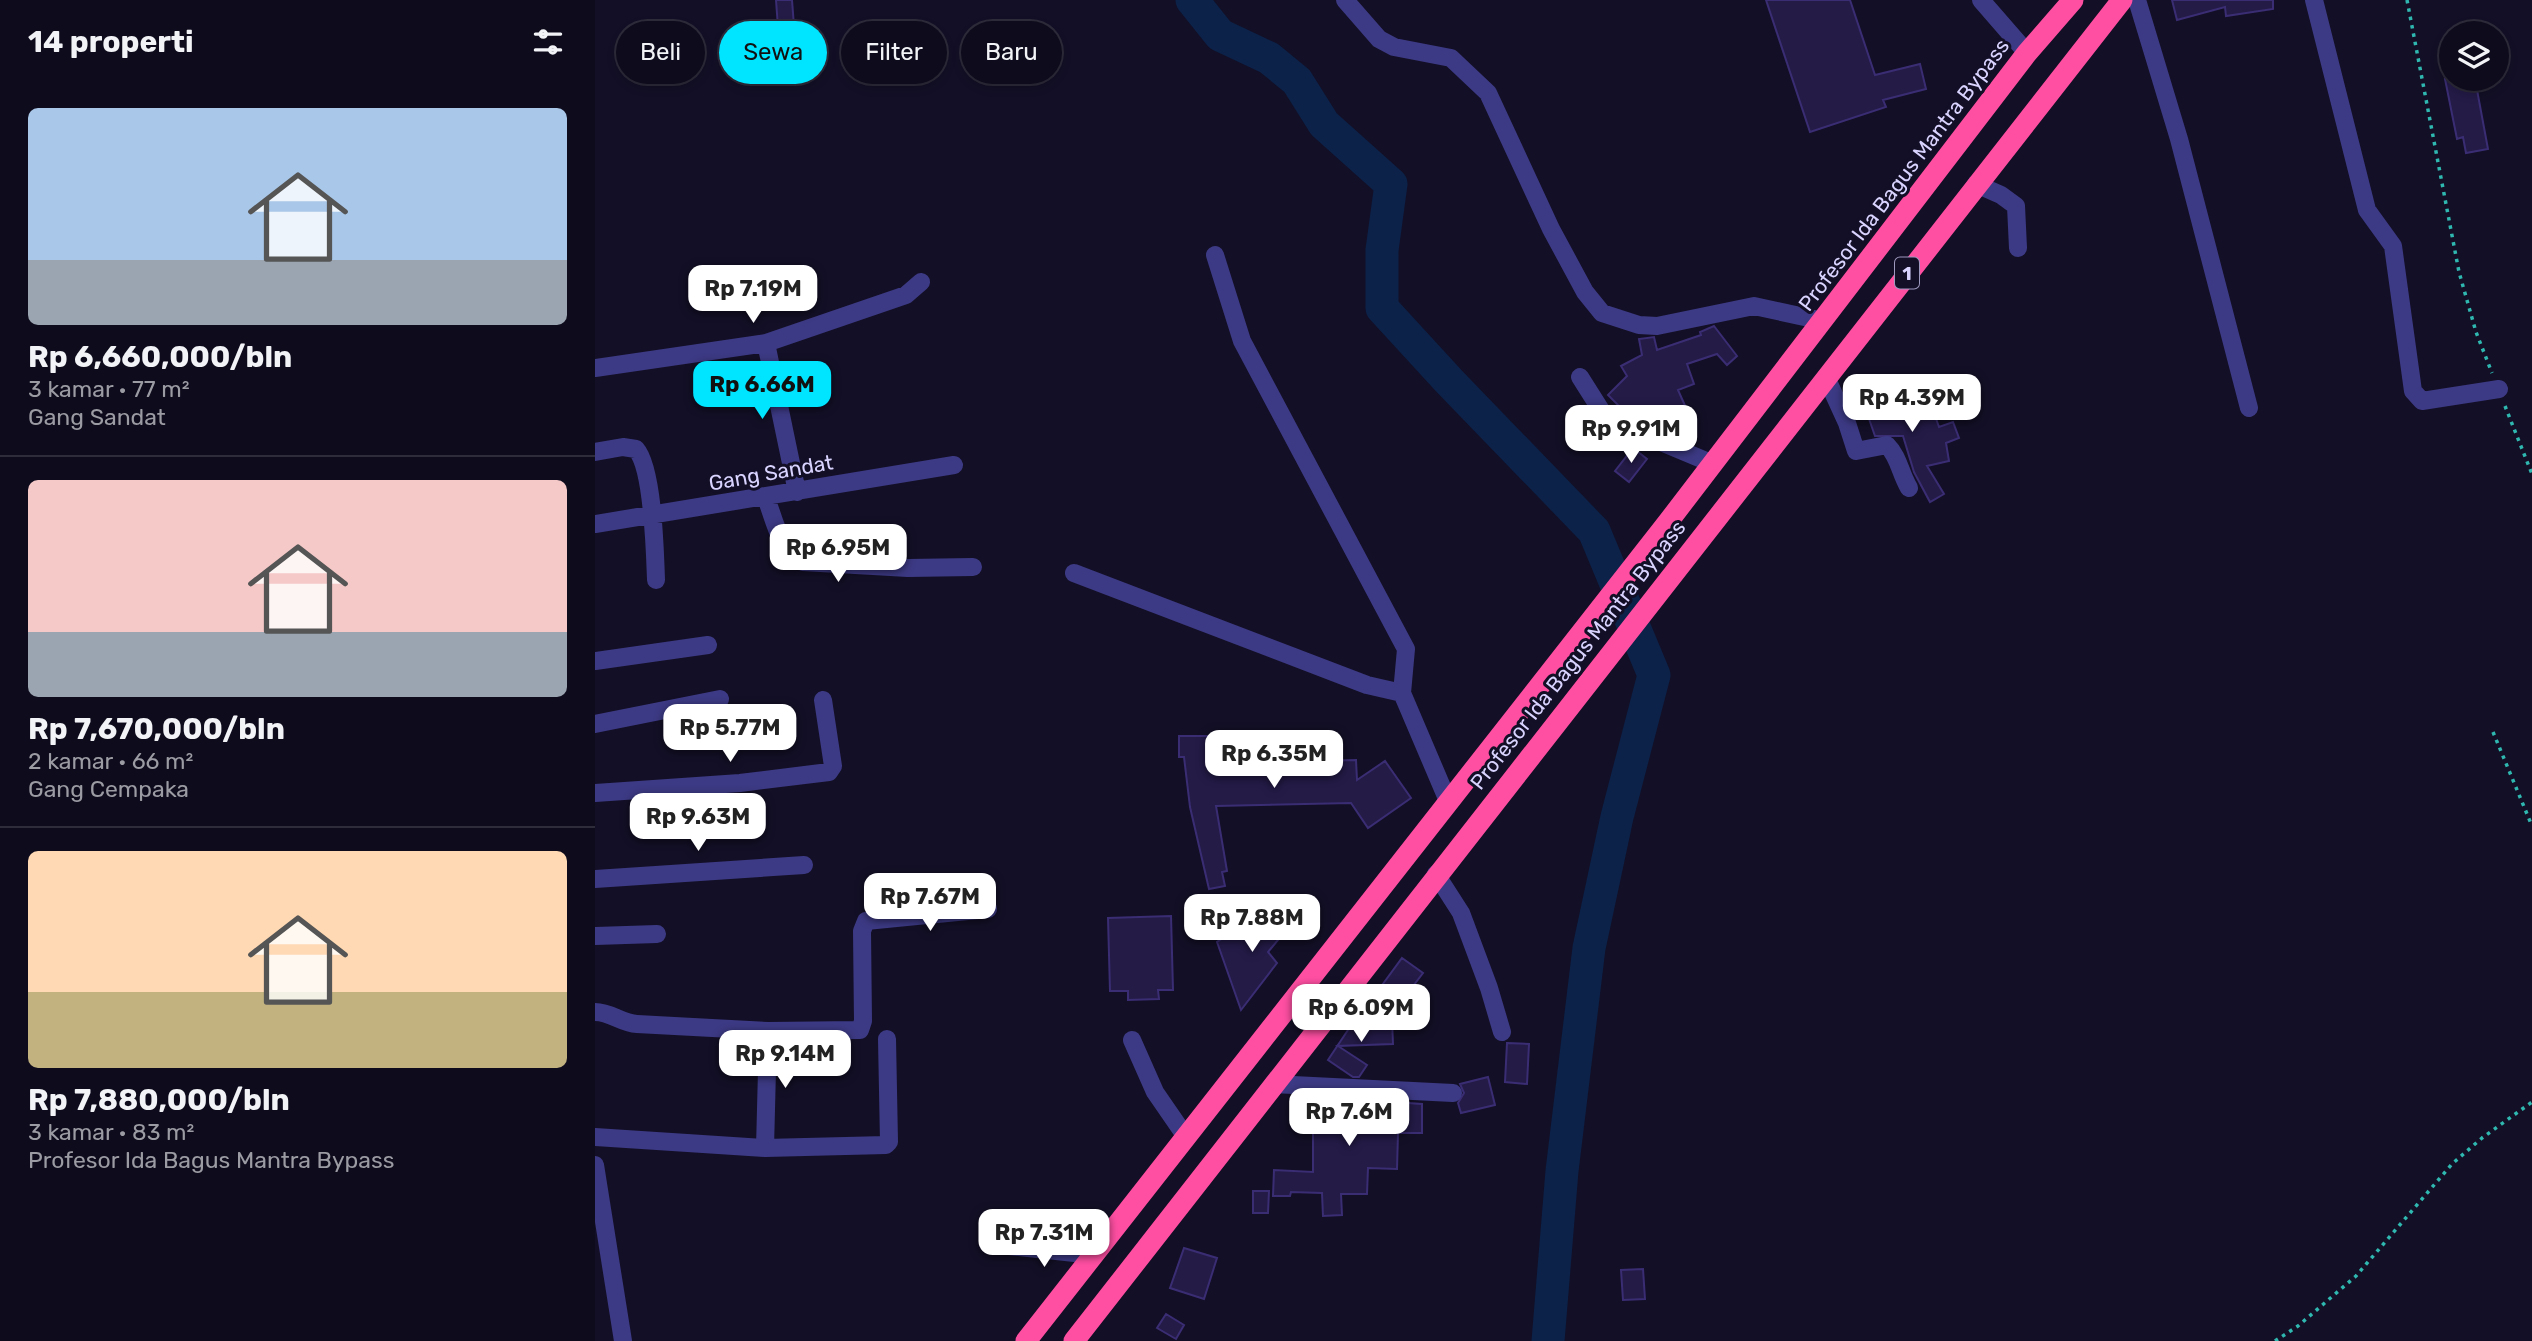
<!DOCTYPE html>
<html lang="id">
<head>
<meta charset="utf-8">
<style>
  :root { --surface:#0e0b1c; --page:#171425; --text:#f1f3f6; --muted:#9b9ba3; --line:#2e2b3b; --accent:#00e5ff }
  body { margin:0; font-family:Rubik,sans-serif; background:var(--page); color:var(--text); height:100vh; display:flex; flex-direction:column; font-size:26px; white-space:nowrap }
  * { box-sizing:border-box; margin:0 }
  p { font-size:23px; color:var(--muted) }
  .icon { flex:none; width:38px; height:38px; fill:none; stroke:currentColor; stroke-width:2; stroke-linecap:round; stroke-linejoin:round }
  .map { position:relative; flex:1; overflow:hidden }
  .panel { display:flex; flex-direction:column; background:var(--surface); width:595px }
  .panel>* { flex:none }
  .hud { position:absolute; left:21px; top:21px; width:665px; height:63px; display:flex; gap:14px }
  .tools { position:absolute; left:1844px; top:21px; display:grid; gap:14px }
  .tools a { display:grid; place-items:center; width:70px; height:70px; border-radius:50%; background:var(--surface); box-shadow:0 4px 10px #0003,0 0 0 2px var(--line); font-size:35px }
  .price { position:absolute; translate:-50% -60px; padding:0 16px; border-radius:14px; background:#fff; color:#222; font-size:23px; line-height:46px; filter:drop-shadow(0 2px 4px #0008) }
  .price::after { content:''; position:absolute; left:50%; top:42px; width:21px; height:16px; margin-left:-10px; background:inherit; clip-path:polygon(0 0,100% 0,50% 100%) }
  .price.current { background:var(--accent); color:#111 }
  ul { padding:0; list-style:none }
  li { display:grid; align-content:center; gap:14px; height:371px; padding:0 28px }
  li+li { border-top:2px solid var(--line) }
  li span { display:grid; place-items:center; height:217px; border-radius:10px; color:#555 }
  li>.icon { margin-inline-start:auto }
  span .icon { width:126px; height:126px; fill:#fffc; stroke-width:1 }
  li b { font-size:30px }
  h2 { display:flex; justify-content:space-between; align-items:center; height:84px; padding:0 28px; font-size:30px }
  .pill { padding:0 24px; border-radius:32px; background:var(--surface); box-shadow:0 4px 10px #0003,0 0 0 2px var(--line); font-size:24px; line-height:63px }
  .pill.current { background:var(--accent); color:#111 }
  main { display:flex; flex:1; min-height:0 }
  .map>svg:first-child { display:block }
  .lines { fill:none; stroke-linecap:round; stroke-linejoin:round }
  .river { stroke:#0c2248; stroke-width:33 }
  .building { fill:#241b47; stroke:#3b2d73; stroke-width:2 }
  .path { stroke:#2fb8b0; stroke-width:3.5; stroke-dasharray:3.5 5; stroke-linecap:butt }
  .minor { stroke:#3d3a85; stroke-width:18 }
  .highway { stroke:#ff4fa3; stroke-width:21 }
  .labels { text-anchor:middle; stroke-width:6; stroke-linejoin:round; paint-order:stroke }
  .shield { fill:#130f26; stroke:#9e99be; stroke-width:2 }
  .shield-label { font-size:19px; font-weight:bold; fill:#d9d4ff }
  .street-label { font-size:21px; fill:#d9d4ff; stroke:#130f26 }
</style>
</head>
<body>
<main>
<section class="panel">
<h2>14 properti<svg class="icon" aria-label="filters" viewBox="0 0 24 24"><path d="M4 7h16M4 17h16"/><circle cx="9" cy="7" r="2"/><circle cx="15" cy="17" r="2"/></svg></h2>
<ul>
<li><span style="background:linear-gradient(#a9c7e8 70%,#9aa5b1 0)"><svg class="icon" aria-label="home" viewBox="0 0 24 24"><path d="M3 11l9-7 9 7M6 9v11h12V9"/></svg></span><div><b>Rp 6,660,000/bln</b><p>3 kamar · 77 m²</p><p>Gang Sandat</p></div></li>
<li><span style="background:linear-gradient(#f6c9c9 70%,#9aa5b1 0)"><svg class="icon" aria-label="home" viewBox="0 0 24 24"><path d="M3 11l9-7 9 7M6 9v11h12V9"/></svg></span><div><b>Rp 7,670,000/bln</b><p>2 kamar · 66 m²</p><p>Gang Cempaka</p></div></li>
<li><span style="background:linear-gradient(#ffd9b3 65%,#c2b280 0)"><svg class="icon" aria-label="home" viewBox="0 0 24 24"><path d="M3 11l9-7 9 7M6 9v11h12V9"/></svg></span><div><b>Rp 7,880,000/bln</b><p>3 kamar · 83 m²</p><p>Profesor Ida Bagus Mantra Bypass</p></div></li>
</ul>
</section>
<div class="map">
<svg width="1937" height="1341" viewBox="0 0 1937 1341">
  <rect width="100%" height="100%" fill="#130f26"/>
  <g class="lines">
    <path class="river" d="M 597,0 L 625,35 L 674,58 L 702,81 L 729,124 L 796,184 L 787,250 L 787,308 L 854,381 L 999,531 L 1059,675 L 1022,817 L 994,948 L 967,1171 L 953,1341"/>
  </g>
  <path class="building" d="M 181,0 L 197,0 L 200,39 L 184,41 Z
    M 1171,0 L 1255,0 L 1280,75 L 1325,64 L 1331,89 L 1288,100 L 1291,107 L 1215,132 Z
    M 1577,0 L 1678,0 L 1678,9 L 1631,16 L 1630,7 L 1582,20 Z
    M 1850,79 L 1880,79 L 1893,149 L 1871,153 L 1868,137 L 1862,139 Z
    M 1119,326 L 1142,356 L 1132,365 L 1122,354 L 1092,364 L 1099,384 L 1083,390 L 1092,410 L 1064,422 L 1067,426 L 1062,428 L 1044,426 L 1013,395 L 1032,376 L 1026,366 L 1047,355 L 1044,339 L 1059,337 L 1062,350 L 1106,335 L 1105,332 Z
    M 1302,383 L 1307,401 L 1311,400 L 1317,420 L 1339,413 L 1344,427 L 1358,422 L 1364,438 L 1351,443 L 1354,461 L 1332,466 L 1349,494 L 1335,502 L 1319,472 L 1308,436 L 1280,436 L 1273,416 L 1276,415 L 1270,395 Z
    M 1038,448 L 1052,459 L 1034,482 L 1020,471 Z
    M 584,736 L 638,736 L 638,763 L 761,760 L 762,780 L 790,761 L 816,798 L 773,828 L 756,803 L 621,806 L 632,871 L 627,872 L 630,886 L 614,889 L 595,807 L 589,757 L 584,757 Z
    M 677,906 L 697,923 L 673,952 L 682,963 L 646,1010 L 622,942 L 650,924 L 656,931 Z
    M 576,916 L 578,990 L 563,990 L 564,999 L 533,1000 L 533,991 L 515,991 L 513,918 Z
    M 807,958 L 828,973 L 802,1007 L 782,992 Z
    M 797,1020 L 798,1044 L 743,1046 L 772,1065 L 764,1077 L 758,1077 L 733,1060 L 759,1021 Z
    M 912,1043 L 934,1044 L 932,1084 L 910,1082 Z
    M 893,1077 L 900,1105 L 866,1113 L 863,1103 L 869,1093 L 865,1084 Z
    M 738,1098 L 827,1104 L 827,1133 L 803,1133 L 802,1169 L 773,1168 L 772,1194 L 746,1194 L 747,1215 L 728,1216 L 727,1193 L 696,1192 L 695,1196 L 678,1196 L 679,1170 L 718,1172 L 718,1131 L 701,1131 L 702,1114 L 739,1114 Z
    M 658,1191 L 674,1191 L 673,1213 L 658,1213 Z
    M 589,1248 L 622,1258 L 609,1299 L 575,1288 Z
    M 1048,1269 L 1050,1299 L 1028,1300 L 1026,1270 Z
    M 571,1314 L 589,1325 L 581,1339 L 562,1328 Z"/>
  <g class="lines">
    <path class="path" d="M 1812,0 L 1864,272 L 1881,332 L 1897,373
      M 1910,406 L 1937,474
      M 1898,732 L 1937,826
      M 1680,1341 L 1703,1326 L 1761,1276 L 1857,1164 L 1887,1138 L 1937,1102"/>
    <path class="minor" d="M 750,0 L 784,39 L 799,47 L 856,58 L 893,93 L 956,229 L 990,292 L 1007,313 L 1044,325 L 1062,326 L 1159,306 L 1228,321
      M 1386,0 L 1432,53
      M 1542,0 L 1584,139 L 1654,408
      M 1719,0 L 1772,210 L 1798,246 L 1818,391 L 1827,401 L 1904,389
      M 1381,184 L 1406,195 L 1421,206 L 1423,248
      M 620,255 L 647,341 L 811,649 L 807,693
      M 171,343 L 202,492
      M 0,368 L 171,343 L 311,295 L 326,282
      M 985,377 L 1021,434 L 1026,437 L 1054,437 L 1116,463
      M 1231,377 L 1252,423 L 1261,451 L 1292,445 C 1304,457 1305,473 1314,488
      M 0,452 L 28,447 L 41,449 C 58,468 60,552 61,580
      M 171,498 C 179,518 186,555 208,562 L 313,568 L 378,567
      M 0,524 L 359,465
      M 479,573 L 772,685 L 807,693 L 853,801
      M 0,661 L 113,645
      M 0,724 L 125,699
      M 0,793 L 145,783 L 234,772 L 238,766 L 228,700
      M 841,874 L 866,913 L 894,988 L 907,1032
      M 0,879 L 209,865
      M 0,936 L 62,934
      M 0,1012 C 16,1012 26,1023 42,1024 L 173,1031 L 265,1030 L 268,1021 L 267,931 L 271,921 L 393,909
      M 537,1040 L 560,1092 L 591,1137
      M 678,1084 L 858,1093
      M 0,1137 L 170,1148 L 291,1145 L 294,1142 L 292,1039
      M 170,1148 L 173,1031
      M 0,1165 L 28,1341
      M 404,1245 L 498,1255"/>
    <path class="highway" d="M 431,1341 L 1073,522 L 1432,53 L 1478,0
      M 479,1341 L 1527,0"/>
  </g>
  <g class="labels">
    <rect class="shield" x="1300" y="257.5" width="24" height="31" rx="5"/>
    <g class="shield-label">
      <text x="1312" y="280">1</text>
    </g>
    <g class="street-label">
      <text transform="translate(1309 175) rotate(-53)" y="7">Profesor Ida Bagus Mantra Bypass</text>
      <text transform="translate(176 473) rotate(-10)" y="7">Gang Sandat</text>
      <text transform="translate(983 655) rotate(-52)" y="7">Profesor Ida Bagus Mantra Bypass</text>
    </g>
  </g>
</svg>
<div class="tools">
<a><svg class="icon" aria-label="layers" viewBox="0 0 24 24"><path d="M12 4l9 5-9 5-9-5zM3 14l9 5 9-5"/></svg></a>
</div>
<b class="price" style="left:158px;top:325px">Rp 7.19M</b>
<b class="price current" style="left:167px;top:421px">Rp 6.66M</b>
<b class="price" style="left:1317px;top:434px">Rp 4.39M</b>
<b class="price" style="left:1036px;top:465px">Rp 9.91M</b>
<b class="price" style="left:243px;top:584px">Rp 6.95M</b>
<b class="price" style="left:135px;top:764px">Rp 5.77M</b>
<b class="price" style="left:679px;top:790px">Rp 6.35M</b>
<b class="price" style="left:103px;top:853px">Rp 9.63M</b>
<b class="price" style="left:335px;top:933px">Rp 7.67M</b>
<b class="price" style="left:657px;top:954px">Rp 7.88M</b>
<b class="price" style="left:766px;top:1044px">Rp 6.09M</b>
<b class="price" style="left:190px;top:1090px">Rp 9.14M</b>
<b class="price" style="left:754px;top:1148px">Rp 7.6M</b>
<b class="price" style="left:449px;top:1269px">Rp 7.31M</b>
<div class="hud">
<a class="pill">Beli</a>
<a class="pill current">Sewa</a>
<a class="pill">Filter</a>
<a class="pill">Baru</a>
</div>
</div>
</main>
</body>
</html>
